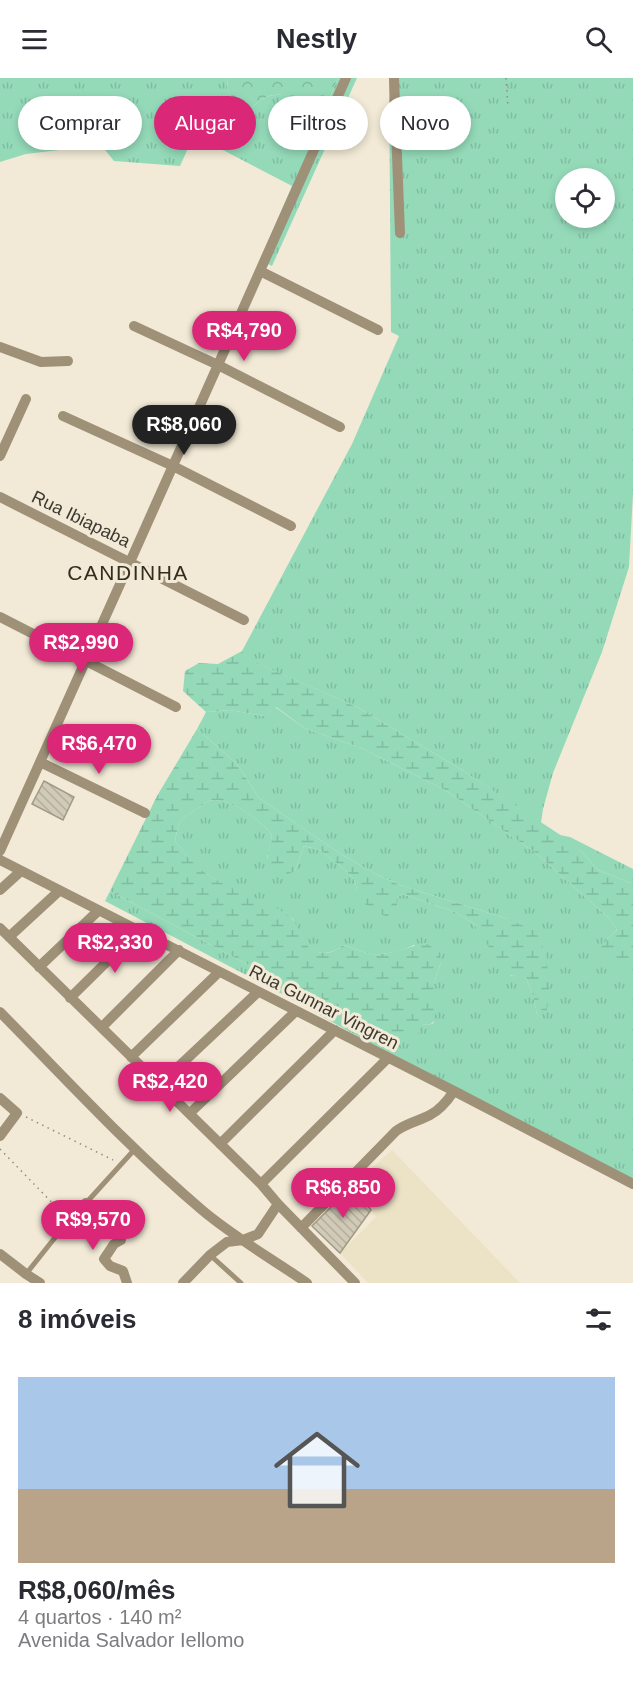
<!DOCTYPE html>
<html lang="pt">
<head>
<meta charset="utf-8">
<style>
  :root { --surface:#fff; --page:#f2f2f3; --text:#2b2b33; --muted:#7c7c81; --line:#e1e1e2; --accent:#db2777 }
  body { margin:0; font-family:Helvetica,sans-serif; background:var(--page); color:var(--text); height:100vh; display:flex; flex-direction:column; font-size:22px; white-space:nowrap }
  * { box-sizing:border-box; margin:0 }
  p { font-size:20px; color:var(--muted) }
  .icon { flex:none; width:33px; height:33px; fill:none; stroke:currentColor; stroke-width:2; stroke-linecap:round; stroke-linejoin:round }
  .map { position:relative; height:1205px; overflow:hidden }
  .details { display:flex; flex-direction:column; background:var(--surface); flex:1 }
  .details>* { flex:none }
  .top-card { position:absolute; left:18px; top:18px; width:597px; height:54px; display:flex; gap:12px }
  .tools { position:absolute; left:555px; top:90px; display:grid; gap:12px }
  .tools a { display:grid; place-items:center; width:60px; height:60px; border-radius:50%; background:var(--surface); box-shadow:0 3px 9px #0003; font-size:30px }
  .price { position:absolute; translate:-50% -51px; padding:0 14px; border-radius:21px; background:var(--accent); color:#fff; font-size:20px; line-height:39px; filter:drop-shadow(0 2px 3px #0008) }
  .price::after { content:''; position:absolute; left:50%; top:36px; width:18px; height:14px; margin-left:-9px; background:inherit; clip-path:polygon(0 0,100% 0,50% 100%) }
  .price.active { background:#222; color:#fff }
  ul { padding:0; list-style:none }
  li { display:grid; align-content:center; gap:12px; height:318px; padding:0 18px }
  li+li { border-top:2px solid var(--line) }
  li span { display:grid; place-items:center; height:186px; border-radius:0px; color:#555 }
  li>.icon { margin-inline-start:auto }
  span .icon { width:108px; height:108px; fill:#fffc; stroke-width:1 }
  li b { font-size:26px }
  h2 { display:flex; justify-content:space-between; align-items:center; height:72px; padding:0 18px; font-size:26px }
  .tag { padding:0 21px; border-radius:27px; background:var(--surface); box-shadow:0 3px 9px #0003; font-size:21px; line-height:54px }
  .tag.active { background:var(--accent); color:#fff }
  header { display:flex; justify-content:space-between; align-items:center; height:78px; padding:0 18px; background:var(--surface); font-size:27px; font-weight:600 }
  .map>svg:first-child { display:block }
  .built { fill:#ece2c6 }
  .grass { fill:url(#grass-tufts); fill-rule:evenodd }
  .forest { fill:url(#forest-crowns) }
  .wetland { fill:url(#wetland-marsh) }
  .building { fill:url(#building-back-hatch); stroke:#a19a87; stroke-width:1.5 }
  .lines { fill:none; stroke-linecap:round; stroke-linejoin:round }
  .path { stroke:#918c7e; stroke-width:1.5; stroke-dasharray:1.5 4.5; stroke-linecap:butt }
  .service { stroke:#9f9178; stroke-width:5 }
  .minor { stroke:#9f9178; stroke-width:10 }
  .labels { text-anchor:middle; stroke-width:6; stroke-linejoin:round; paint-order:stroke }
  .street-label { font-size:18px; fill:#3c3931; stroke:#f2ead6 }
  .quarter-label { font-size:21px; letter-spacing:1.5px; fill:#332d1d; stroke:#f2ead6 }
</style>
</head>
<body>
<header><svg class="icon" aria-label="menu" viewBox="0 0 24 24"><path d="M4 6h16M4 12h16M4 18h16"/></svg>Nestly<svg class="icon" aria-label="search" viewBox="0 0 24 24"><circle cx="10" cy="10" r="6"/><path d="M15 15l6 6"/></svg></header>
<div class="map">
<svg width="633" height="1205" viewBox="0 0 633 1205">
  <defs>
    <pattern id="grass-tufts" width="24" height="20" patternUnits="userSpaceOnUse" patternTransform="scale(1.5)"><rect width="24" height="20" fill="#94dab9"/><path d="M3 7l-1-3M5 7V3M7 7l1-3M15 17l-1-3M17 17v-4M19 17l1-3" fill="none" stroke="#80bca0"/></pattern>
    <pattern id="forest-crowns" width="20" height="18" patternUnits="userSpaceOnUse" patternTransform="scale(1.5)"><rect width="20" height="18" fill="#94dab9"/><path d="M2 6a3 3 0 1 1 6 0M12 15a3 3 0 1 1 6 0" fill="none" stroke="#80bca0"/></pattern>
    <pattern id="wetland-marsh" width="20" height="14" patternUnits="userSpaceOnUse" patternTransform="scale(1.5)"><rect width="20" height="14" fill="#94dab9"/><path d="M1 5h8M5 5V1M11 12h8M15 12V8" fill="none" stroke="#80bca0"/></pattern>
    <pattern id="building-back-hatch" width="6" height="6" patternUnits="userSpaceOnUse" patternTransform="scale(1.5)"><rect width="6" height="6" fill="#d1cab6"/><path d="M-1 5l2 2M0 0l6 6M5-1l2 2" fill="none" stroke="#b4ae9d"/></pattern>
  </defs>
  <rect width="100%" height="100%" fill="#f2ead6"/>
  <path class="built" d="M 392,1072 L 520,1205 L 368,1205 L 340,1175 L 376,1139 L 353,1107 Z"/>
  <path class="grass" d="M 0,0 L 228,0 L 227,12 L 236,24 L 250,31 C 263,20 270,14 288,18 L 289,45 L 310,66 L 338,0 L 357,0 L 272,188 L 260,182 L 292,108 L 194,57 L 180,88 L 114,83 L 101,67 L 26,76 L 0,84 Z
    M 389,0 L 633,0 L 633,416 L 629,489 L 602,574 L 553,695 L 543,731 L 541,745 L 462,692 L 357,629 L 247,581 L 242,573 L 352,366 L 399,258 L 391,254 ZM 566,100 L 604,100 L 604,140 L 566,140 Z
    M 275,629 L 306,651 L 359,669 L 445,712 L 537,776 L 610,841 L 617,852 L 607,861 L 630,883 L 633,883 L 633,1101 L 446,1008 L 284,917 L 105,823 L 110,813 L 273,900 L 294,906 L 405,955 L 422,947 L 432,946 L 434,944 L 434,905 L 441,884 L 414,867 C 401,873 380,879 366,875 C 358,872 351,869 343,867 C 329,878 316,878 303,864 C 298,858 296,848 293,841 C 264,826 231,813 205,795 C 193,787 184,774 175,763 C 179,743 179,741 197,731 C 201,729 205,725 209,723 C 227,717 262,743 272,757 L 267,780 L 295,793 L 304,768 L 320,772 L 346,793 L 354,801 L 357,812 L 397,829 L 398,819 L 402,816 L 455,834 L 473,845 L 511,898 L 519,897 L 526,900 L 533,918 L 537,936 L 541,939 L 508,841 L 400,807 L 374,795 L 339,775 L 259,720 L 237,686 L 197,651 L 206,634 L 230,632 L 263,638 Z
    M 560,757 L 570,759 L 633,791 L 633,806 L 598,792 L 581,773 Z"/>
  <path class="forest" d="M 228,0 L 338,0 L 310,66 L 294,59 L 289,45 L 287,18 C 270,14 263,20 250,31 L 236,25 L 227,12 Z"/>
  <path class="wetland" d="M 242,573 L 248,581 L 357,629 L 462,692 L 568,762 L 581,773 L 598,792 L 633,806 L 633,883 L 611,885 L 601,880 L 599,871 L 607,861 L 617,852 L 610,841 L 537,776 L 445,712 L 359,669 L 306,651 L 276,629 L 263,638 L 230,632 L 206,634 L 183,613 L 185,593 L 199,585 L 218,586 Z
    M 197,651 L 237,686 L 259,720 L 339,775 L 374,795 L 400,807 L 508,841 L 533,852 L 538,858 L 545,875 L 550,904 L 547,932 L 540,939 L 537,936 L 533,918 L 526,900 C 519,897 513,899 507,896 L 473,845 L 455,834 L 402,816 L 398,819 L 397,829 L 388,840 L 365,826 L 357,812 L 354,801 L 346,793 L 320,772 L 304,768 L 295,793 L 284,798 L 272,798 C 263,786 269,771 272,757 C 262,743 226,717 209,723 C 205,725 201,729 197,731 C 179,741 179,743 175,763 C 184,774 193,786 204,794 C 230,814 264,819 290,839 C 302,848 297,867 318,874 C 328,877 335,873 343,867 C 351,869 358,872 366,875 C 385,880 406,869 425,865 L 437,872 L 441,884 L 434,905 L 435,942 L 431,946 L 422,947 L 417,958 L 405,955 L 402,960 L 390,962 L 294,906 L 273,900 L 110,813 L 157,718 Z"/>
  <path class="building" d="M 44,703 L 74,719 L 63,742 L 32,726 Z
    M 353,1107 L 371,1132 L 340,1175 L 312,1148 Z"/>
  <g class="lines">
    <path class="path" d="M 506,0 L 508,29
      M 26,1039 L 113,1082
      M 0,1071 L 64,1137"/>
    <path class="service" d="M 210,1177 L 241,1205
      M 26,1196 L 69,1142 L 86,1125 L 135,1071"/>
    <path class="minor" d="M 394,0 L 400,155
      M 260,193 L 378,252
      M 134,248 L 218,287 L 340,349
      M 0,269 L 41,284 L 68,283
      M 63,338 L 173,388 L 291,448
      M 0,378 L 26,321
      M 0,419 L 244,542
      M 0,539 L 176,629
      M 40,684 L 145,735
      M 0,773 L 130,484 L 346,0
      M 0,782 L 454,1013 L 633,1106
      M 0,812 L 21,793
      M 0,850 L 261,1106 L 278,1126 L 355,1205
      M 9,859 L 59,813
      M 39,889 L 98,833
      M 70,920 L 139,852
      M 0,934 C 66,1001 130,1071 202,1132 C 234,1159 272,1181 307,1205
      M 102,949 L 179,872
      M 131,979 L 219,894
      M 160,1006 L 258,914
      M 0,1020 L 17,1035 L 0,1058
      M 190,1035 L 296,933
      M 220,1066 L 335,952
      M 261,1106 L 388,980
      M 86,1125 L 121,1162 L 114,1166 L 104,1181 L 110,1188 L 123,1193 L 127,1205
      M 301,1150 L 396,1053 C 407,1045 419,1043 430,1037 C 440,1032 448,1022 454,1013
      M 0,1176 L 26,1196 L 40,1205
      M 183,1205 L 210,1177 L 227,1164 L 243,1162 L 258,1156 L 278,1126"/>
  </g>
  <g class="labels">
    <g class="street-label">
      <text transform="translate(81 441) rotate(26)" y="6">Rua Ibiapaba</text>
      <text transform="translate(324 929) rotate(27)" y="6">Rua Gunnar Vingren</text>
    </g>
    <g class="quarter-label">
      <text x="128" y="502">CANDINHA</text>
    </g>
  </g>
</svg>
<div class="tools">
<a><svg class="icon" aria-label="locate" viewBox="0 0 24 24"><circle cx="12" cy="12" r="6"/><path d="M12 2v4M12 18v4M2 12h4M18 12h4"/></svg></a>
</div>
<b class="price" style="left:244px;top:284px">R$4,790</b>
<b class="price active" style="left:184px;top:378px">R$8,060</b>
<b class="price" style="left:81px;top:596px">R$2,990</b>
<b class="price" style="left:99px;top:697px">R$6,470</b>
<b class="price" style="left:115px;top:896px">R$2,330</b>
<b class="price" style="left:170px;top:1035px">R$2,420</b>
<b class="price" style="left:343px;top:1141px">R$6,850</b>
<b class="price" style="left:93px;top:1173px">R$9,570</b>
<div class="top-card">
<a class="tag">Comprar</a>
<a class="tag active">Alugar</a>
<a class="tag">Filtros</a>
<a class="tag">Novo</a>
</div>
</div>
<section class="details">
<h2>8 imóveis<svg class="icon" aria-label="filters" viewBox="0 0 24 24"><path d="M4 7h16M4 17h16"/><circle cx="9" cy="7" r="2"/><circle cx="15" cy="17" r="2"/></svg></h2>
<ul>
<li><span style="background:linear-gradient(#a9c7e8 60%,#b9a48a 0)"><svg class="icon" aria-label="home" viewBox="0 0 24 24"><path d="M3 11l9-7 9 7M6 9v11h12V9"/></svg></span><div><b>R$8,060/mês</b><p>4 quartos · 140 m²</p><p>Avenida Salvador Iellomo</p></div></li>
</ul>
</section>
</body>
</html>
